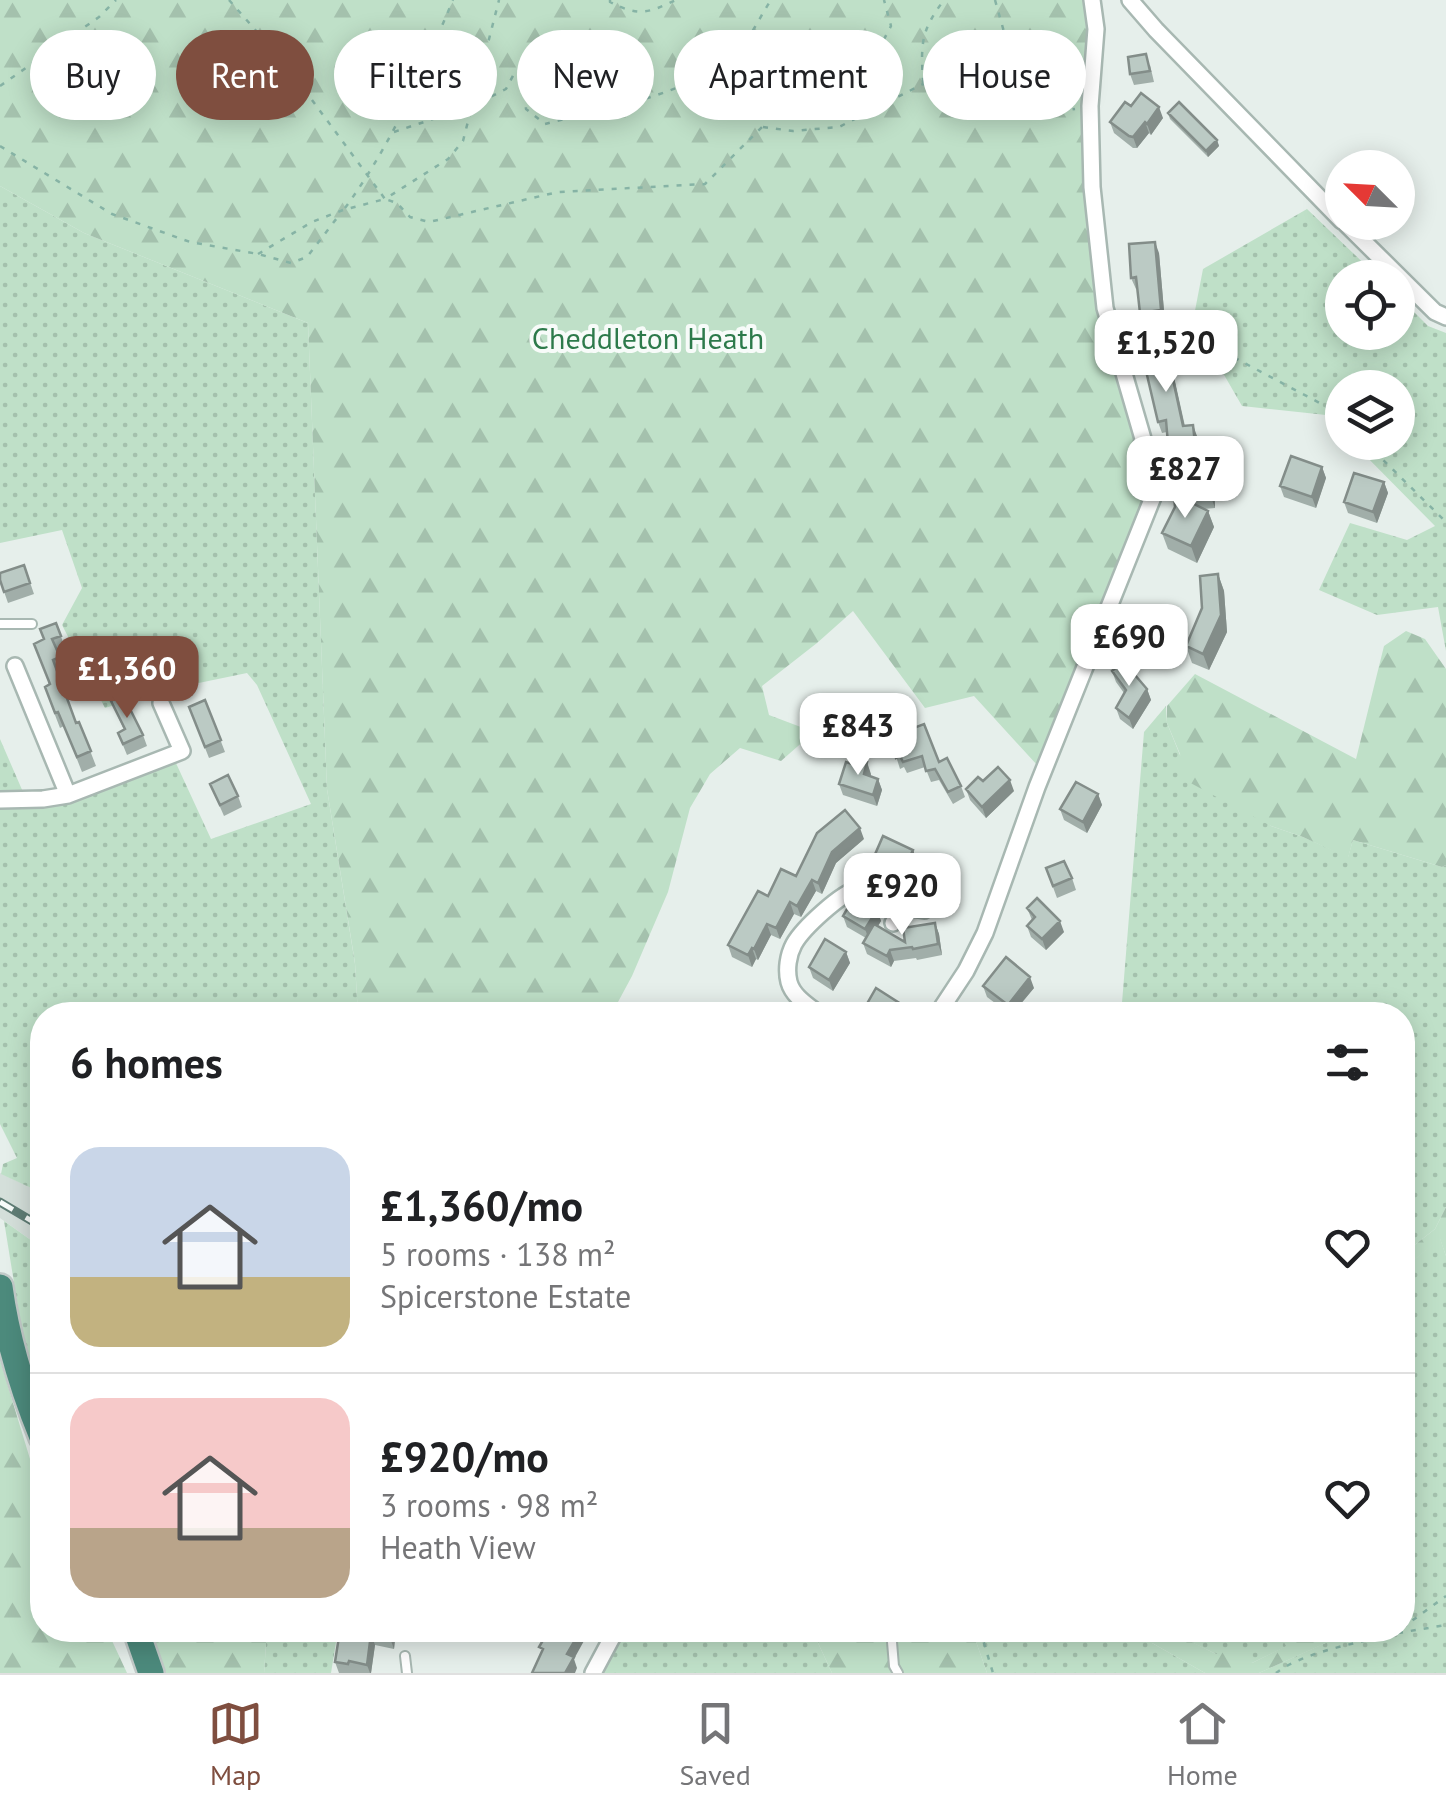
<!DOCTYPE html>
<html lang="en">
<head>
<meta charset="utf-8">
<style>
  :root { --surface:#fff; --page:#f2f2f2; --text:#202124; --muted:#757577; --line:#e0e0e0; --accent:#7f4e3f }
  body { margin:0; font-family:"PT Sans",sans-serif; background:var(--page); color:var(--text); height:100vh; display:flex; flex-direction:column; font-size:38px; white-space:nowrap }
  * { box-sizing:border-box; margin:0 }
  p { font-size:32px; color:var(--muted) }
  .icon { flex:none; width:55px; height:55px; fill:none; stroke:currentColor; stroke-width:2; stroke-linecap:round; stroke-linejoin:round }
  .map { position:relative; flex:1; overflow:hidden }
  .side { position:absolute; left:30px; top:1002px; width:1385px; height:640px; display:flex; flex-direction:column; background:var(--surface); border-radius:40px; box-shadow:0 5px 25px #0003 }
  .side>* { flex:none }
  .top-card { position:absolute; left:30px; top:30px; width:1388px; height:90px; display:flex; gap:20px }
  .needle { width:65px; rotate:294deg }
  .controls { position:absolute; left:1325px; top:150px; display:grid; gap:20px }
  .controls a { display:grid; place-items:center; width:90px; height:90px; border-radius:50%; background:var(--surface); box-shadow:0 5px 25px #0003; font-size:50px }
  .price { position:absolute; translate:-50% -85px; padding:0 22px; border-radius:20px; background:#fff; color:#222; font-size:32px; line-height:65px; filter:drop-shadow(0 2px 5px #0008) }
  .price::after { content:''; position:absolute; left:50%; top:60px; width:30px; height:22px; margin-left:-15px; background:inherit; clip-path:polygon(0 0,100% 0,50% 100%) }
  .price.selected { background:var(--accent); color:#fff }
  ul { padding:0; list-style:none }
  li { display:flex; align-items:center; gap:30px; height:250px; padding:0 40px }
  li+li { border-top:2px solid var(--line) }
  li span { display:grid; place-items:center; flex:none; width:280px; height:200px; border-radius:30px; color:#555 }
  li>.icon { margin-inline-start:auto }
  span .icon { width:120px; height:120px; fill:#fffc; stroke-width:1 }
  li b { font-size:42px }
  h2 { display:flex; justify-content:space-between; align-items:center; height:120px; padding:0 40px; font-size:42px }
  .chip { padding:0 35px; border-radius:45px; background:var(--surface); box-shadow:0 5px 25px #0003; font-size:35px; line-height:90px }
  .chip.selected { background:var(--accent); color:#fff }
  .tab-bar { display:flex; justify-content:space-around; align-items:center; height:140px; border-top:2px solid var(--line); background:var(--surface); font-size:28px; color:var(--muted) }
  .tab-bar a { display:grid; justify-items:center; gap:5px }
  .tab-bar .selected { color:var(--accent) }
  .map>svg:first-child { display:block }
  .built { fill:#d4dfda }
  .grass { fill:url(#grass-dots) }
  .forest { fill:url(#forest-firs) }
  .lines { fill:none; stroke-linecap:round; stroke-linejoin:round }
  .service-casing { stroke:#a8b8b2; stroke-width:12 }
  .minor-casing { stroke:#a8b8b2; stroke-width:20 }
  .trunk-casing { stroke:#c2cac8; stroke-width:30 }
  .path { stroke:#86b3a5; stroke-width:2.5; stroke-dasharray:5 8; stroke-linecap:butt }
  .service { stroke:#fff; stroke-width:8 }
  .minor { stroke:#fff; stroke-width:15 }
  .trunk { stroke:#4c8a7c; stroke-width:25 }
  .rail-casing { stroke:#5f7d75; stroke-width:9 }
  .rail { stroke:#f7fbf9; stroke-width:5; stroke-dasharray:15; stroke-linecap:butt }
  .wall { fill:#a1aea9 }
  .shaded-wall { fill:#838d89 }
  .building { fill:#bbcac4; stroke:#838d89; stroke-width:2.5 }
  .labels { text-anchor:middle; stroke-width:8; stroke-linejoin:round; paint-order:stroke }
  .park-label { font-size:30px; fill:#2d7a4b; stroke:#f7fbf9 }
</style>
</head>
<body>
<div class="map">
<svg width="1446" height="1673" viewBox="0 0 1446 1673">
  <defs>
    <pattern id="grass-dots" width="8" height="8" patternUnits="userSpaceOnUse" patternTransform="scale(2.5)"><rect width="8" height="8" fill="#bfe0c8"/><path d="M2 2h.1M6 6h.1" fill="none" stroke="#a4c1ad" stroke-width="1.8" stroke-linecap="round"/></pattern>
    <pattern id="forest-firs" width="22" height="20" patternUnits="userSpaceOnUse" patternTransform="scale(2.5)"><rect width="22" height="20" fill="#bfe0c8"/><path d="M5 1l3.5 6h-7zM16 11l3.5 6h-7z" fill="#a4c1ad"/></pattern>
  </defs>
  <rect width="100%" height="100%" fill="#e6efeb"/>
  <path class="built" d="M 0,1173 L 42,1193 L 42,1248 L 0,1218 Z"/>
  <path class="grass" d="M 0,186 L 84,233 L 308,323 L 327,789 L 355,964 L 358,1015 L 42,1015 L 42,1193 L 1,1174 L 3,1164 L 17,1158 L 0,1124 L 0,807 L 66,804 L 175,761 L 211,839 L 311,804 L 257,685 L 247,673 L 160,691 L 105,708 L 62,625 L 82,588 L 62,530 L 0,543 Z
    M 1307,209 L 1378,277 L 1342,278 L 1342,332 L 1398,332 L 1398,296 L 1428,326 L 1446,333 L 1446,651 L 1438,607 L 1377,615 L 1319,590 L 1350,523 L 1407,540 L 1435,526 L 1353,443 L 1398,442 L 1398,388 L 1342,388 L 1342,432 L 1326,415 L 1242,406 L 1193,321 L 1203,269 Z
    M 1166,706 L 1167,723 L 1180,755 L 1271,826 L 1303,837 L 1348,857 L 1353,840 L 1442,867 L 1446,865 L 1446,1207 L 1435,1229 L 1403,1254 L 1402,1015 L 1121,1015 L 1144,732 Z
    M 0,739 L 23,792 L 0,792 Z
    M 4,1221 L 42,1248 L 42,1403 L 28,1369 Z
    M 1440,1238 L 1446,1256 L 1446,1673 L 1259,1673 L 1343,1635 L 1344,1630 L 1402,1630 L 1403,1269 Z
    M 267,1630 L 338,1630 L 331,1673 L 264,1673 Z
    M 624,1630 L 812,1630 L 832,1673 L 600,1673 Z
    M 972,1630 L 1151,1630 L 1152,1643 L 1205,1673 L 987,1673 Z
    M 1196,1630 L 1277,1630 L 1287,1646 L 1252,1663 L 1216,1654 L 1187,1640 Z"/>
  <path class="forest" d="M 0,0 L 1083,0 L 1089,29 L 1085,182 L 1097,315 L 1149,488 L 1038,766 L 974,696 L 925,708 L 853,611 L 817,643 L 762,686 L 769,715 L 814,732 L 781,761 L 740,748 L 710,774 L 690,808 L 668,892 L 632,976 L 611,1015 L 358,1015 L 355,963 L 327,789 L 308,323 L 84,233 L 0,186 Z
    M 1406,631 L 1425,639 L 1446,669 L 1446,865 L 1442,867 L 1353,840 L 1348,858 L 1303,837 L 1271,826 L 1183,779 L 1180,754 L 1167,723 L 1167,706 L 1195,674 L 1356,759 L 1384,646 Z
    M 1446,1207 L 1446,1256 L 1440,1239 L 1403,1269 L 1403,1254 L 1435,1229 Z
    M 0,1360 L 30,1459 L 42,1489 L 42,1630 L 107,1630 L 127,1673 L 0,1673 Z
    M 144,1630 L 267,1630 L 264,1673 L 158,1673 Z
    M 812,1630 L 972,1630 L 987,1673 L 832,1673 Z
    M 1151,1630 L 1196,1630 L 1188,1640 L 1216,1654 L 1237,1645 L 1252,1663 L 1286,1646 L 1277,1630 L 1344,1630 L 1344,1635 L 1259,1673 L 1205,1673 L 1152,1643 Z"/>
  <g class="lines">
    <defs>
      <path id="service" d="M 0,624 L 32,624
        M 891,1630 L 894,1666 L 898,1673
        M 405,1656 L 407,1673"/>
      <path id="minor" d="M 1130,0 L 1156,30 L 1342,221
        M 1344,222 L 1435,312 L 1446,317
        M 15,666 L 68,795
        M 0,800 L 43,799 L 68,795 L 182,751 L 161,703
        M 893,923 L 906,907 L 924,910
        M 820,1015 C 809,1006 793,997 789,982 C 786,970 788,955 794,944 C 803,928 841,893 858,889 C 878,884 892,895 906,907
        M 937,1015 L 966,971 L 985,933 L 1037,787 L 1157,487 L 1105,308 L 1092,187 L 1090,106 L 1096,29 L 1092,0
        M 593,1673 L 616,1630"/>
      <path id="trunk" d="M 0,1287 C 7,1339 22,1388 42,1437
        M 136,1630 L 151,1673"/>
    </defs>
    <use href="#service" class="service-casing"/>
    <use href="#minor" class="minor-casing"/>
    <use href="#trunk" class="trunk-casing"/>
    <path class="path" d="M 229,0 L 287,66 L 385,199 L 448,159 L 463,141 L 499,0
      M 610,0 L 610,2 C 639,17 648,13 676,0
      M 995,0 L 1023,99
      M 923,83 C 921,44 920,32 944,0
      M 0,86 L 99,17 L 116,0
      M 763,127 L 793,131 L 839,127 L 923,84 L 1024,101 L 1047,113 L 1075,109
      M 394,132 L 472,106 L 506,89 L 515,72 L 524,74 L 526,109 L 545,124 C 602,109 703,93 741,47 C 753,33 761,15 771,0
      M 0,146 L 112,214 L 190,242 L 258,254 L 291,263 L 307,257 L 340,214
      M 345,208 C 392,144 422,73 453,0
      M 258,254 L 312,222 L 343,210 L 385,199 L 397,203 L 410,217 L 429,222 L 558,192 L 705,184 L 762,127 L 770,97 L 800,66 L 866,52 L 882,43 L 891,26 L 884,0
      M 1187,344 L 1201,340 L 1331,409 L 1342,420
      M 1365,442 L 1446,522
      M 1402,1628 L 1446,1596
      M 980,1630 L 993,1673
      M 1398,1633 L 1446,1625
      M 1276,1673 C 1303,1652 1361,1642 1395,1634 L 1400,1630"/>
    <use href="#service" class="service"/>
    <use href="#minor" class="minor"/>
    <use href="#trunk" class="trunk"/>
    <defs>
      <path id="rail" d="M 0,1202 L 42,1227"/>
    </defs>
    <use href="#rail" class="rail-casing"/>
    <use href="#rail" class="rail"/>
  </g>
  <path class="wall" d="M 1150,65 L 1154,82 L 1134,85 L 1130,74 Z
    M 1131,106 L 1163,118 L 1151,135 L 1149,133 L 1137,148 L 1133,148 L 1114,133 L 1110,122 Z
    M 1168,113 L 1217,140 L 1219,146 L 1208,157 L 1170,119 Z
    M 1159,253 L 1165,322 L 1144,324 L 1140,313 L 1137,289 L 1136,289 L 1131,278 Z
    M 1164,338 L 1168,350 L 1185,426 L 1197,436 L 1200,464 L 1173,467 L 1169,456 L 1167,432 L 1162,433 L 1158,422 L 1146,369 L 1142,368 L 1138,357 Z
    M 1210,464 L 1214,475 L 1215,508 L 1204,509 L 1208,511 L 1214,527 L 1197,563 L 1168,549 L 1162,533 L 1175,507 L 1176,495 Z
    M 1322,467 L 1326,478 L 1316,508 L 1284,497 L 1280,486 Z
    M 1384,482 L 1388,493 L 1377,523 L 1348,513 L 1344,502 Z
    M 24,565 L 34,594 L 8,603 L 0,580 Z
    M 1218,574 L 1224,591 L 1227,632 L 1209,670 L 1192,663 L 1186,646 Z
    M 56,623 L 66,650 L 58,654 L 65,672 L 58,675 L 76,723 L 79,722 L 96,766 L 82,772 L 64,726 L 60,728 L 50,702 L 44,639 Z
    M 1112,671 L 1147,689 L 1151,700 L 1133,729 L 1120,719 L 1116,708 L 1124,693 L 1116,682 Z
    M 205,700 L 225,752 L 209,758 L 189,707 Z
    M 111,701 L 143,735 L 147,746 L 127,755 L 118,733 L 124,730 Z
    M 890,737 L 939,762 L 961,786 L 965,797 L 953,804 L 939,780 L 931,782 L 925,767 L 907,773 L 904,767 L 900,769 Z
    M 871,774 L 870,776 L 878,779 L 882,790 L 877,806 L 843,795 L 839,784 Z
    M 983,781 L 1014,791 L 986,818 L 970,800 L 966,789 Z
    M 210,784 L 238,796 L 242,807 L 224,816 Z
    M 1098,794 L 1102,805 L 1087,833 L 1064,820 L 1060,809 Z
    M 864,839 L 836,863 L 822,894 L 816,891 L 801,917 L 794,914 L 780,939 L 771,935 L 758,960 L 756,959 L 752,967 L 732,957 L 728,945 L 768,896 Z
    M 913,850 L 917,861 L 906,884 L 877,870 L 873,859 Z
    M 1046,868 L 1072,878 L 1076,890 L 1057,898 Z
    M 924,869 L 950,872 L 960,905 L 940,911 Z
    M 1027,908 L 1064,932 L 1046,950 L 1031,937 L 1027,926 L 1032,920 Z
    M 877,910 L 881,921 L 878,926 L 905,942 L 935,923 L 939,934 L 942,955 L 917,960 L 916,958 L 894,961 L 891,967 L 867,954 L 863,943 L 866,938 L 847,927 L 843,916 Z
    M 846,952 L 850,963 L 833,991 L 813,978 L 809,967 Z
    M 983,986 L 1034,988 L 1012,1015 L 1011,1015 L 987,997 Z
    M 340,1630 L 396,1630 L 394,1649 L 375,1645 L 371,1673 L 339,1673 L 335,1662 Z"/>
  <path class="shaded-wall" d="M 1159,107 L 1163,118 L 1151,135 L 1147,124 Z
    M 1145,122 L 1149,133 L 1137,148 L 1133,137 Z
    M 1217,140 L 1219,146 L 1208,157 L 1206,151 Z
    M 1155,242 L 1159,253 L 1165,322 L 1161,310 Z
    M 1164,338 L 1168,350 L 1187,437 L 1183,426 Z
    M 1193,425 L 1197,436 L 1200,464 L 1196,453 Z
    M 1210,464 L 1214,475 L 1215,508 L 1211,497 Z
    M 1322,467 L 1326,478 L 1316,508 L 1312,497 Z
    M 1384,482 L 1388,493 L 1377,523 L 1373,512 Z
    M 1208,511 L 1214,527 L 1197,563 L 1191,546 Z
    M 1218,574 L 1224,591 L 1227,632 L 1209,670 L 1203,654 Z
    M 1147,689 L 1151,700 L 1133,729 L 1129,718 Z
    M 867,762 L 871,774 L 868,785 L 864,774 Z
    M 878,779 L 882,790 L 877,806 L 873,795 Z
    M 1010,780 L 1014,791 L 986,818 L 982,807 Z
    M 1098,794 L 1102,805 L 1087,833 L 1083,822 Z
    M 860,828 L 864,839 L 836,863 L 822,894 L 818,883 L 832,852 Z
    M 913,850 L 917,861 L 906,884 L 902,873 Z
    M 812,880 L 816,891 L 801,917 L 797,906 Z
    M 790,902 L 794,914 L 780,939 L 776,928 Z
    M 877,910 L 881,921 L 869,940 L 865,929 Z
    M 1060,921 L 1064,932 L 1046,950 L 1042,939 Z
    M 935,923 L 939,934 L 942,955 L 938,944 Z
    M 767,924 L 771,935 L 758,960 L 754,949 Z
    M 752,948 L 756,959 L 752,967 L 748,955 Z
    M 890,950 L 894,961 L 891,967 L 887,956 Z
    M 846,952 L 850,963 L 833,991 L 829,980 Z
    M 1030,977 L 1034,988 L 1011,1015 L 1008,1005 Z
    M 391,1630 L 396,1630 L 394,1649 L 390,1638 Z
    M 581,1630 L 590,1630 L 574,1659 L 577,1668 L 575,1673 L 565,1673 L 567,1654 Z
    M 371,1634 L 375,1645 L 371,1673 L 370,1673 L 367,1665 Z"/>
  <path class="building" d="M 1146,54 L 1150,71 L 1130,74 L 1128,57 Z
    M 1141,93 L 1159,107 L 1147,124 L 1145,122 L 1133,137 L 1129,136 L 1110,122 L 1125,102 L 1131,106 Z
    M 1179,102 L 1217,140 L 1206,151 L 1168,113 Z
    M 1155,242 L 1161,310 L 1140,313 L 1136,277 L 1131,278 L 1129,244 Z
    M 1142,334 L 1164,338 L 1183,426 L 1193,425 L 1196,453 L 1169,456 L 1166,420 L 1158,422 L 1143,358 L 1138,357 Z
    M 1291,456 L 1322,467 L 1312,497 L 1280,486 Z
    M 1210,464 L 1211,497 L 1182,499 L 1176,495 L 1175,481 L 1193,480 L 1192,465 Z
    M 1354,473 L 1384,482 L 1373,512 L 1344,502 Z
    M 1174,494 L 1208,511 L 1191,546 L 1162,533 L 1175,507 Z
    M 24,565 L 30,583 L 4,592 L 0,580 L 0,573 Z
    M 1218,574 L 1221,615 L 1203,654 L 1186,646 L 1202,608 L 1200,576 Z
    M 56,623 L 61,636 L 52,639 L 60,657 L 53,660 L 76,723 L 79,722 L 91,751 L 77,757 L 58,712 L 55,713 L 45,687 L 50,684 L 34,644 L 44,639 L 40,629 Z
    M 1123,661 L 1147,689 L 1129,718 L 1116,708 L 1126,690 L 1112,671 Z
    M 123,695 L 143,735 L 123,744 L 118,733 L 125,729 L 111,701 Z
    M 205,700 L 221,740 L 205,747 L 189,707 Z
    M 924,724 L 939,762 L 947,758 L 961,786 L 948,792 L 935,769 L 926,771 L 922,756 L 903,762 L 900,756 L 896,758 L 890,737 Z
    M 854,759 L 867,762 L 864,774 L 878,779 L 873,795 L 839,784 L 846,762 L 852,764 Z
    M 998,767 L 1010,780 L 982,807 L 966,789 L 978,777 L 983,781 Z
    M 228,775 L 238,796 L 220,805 L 210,784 Z
    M 1076,782 L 1098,794 L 1083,822 L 1060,809 Z
    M 845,810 L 860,828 L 832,852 L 818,883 L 812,880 L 797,906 L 790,902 L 776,928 L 767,924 L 754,949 L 752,948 L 748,955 L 728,945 L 758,891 L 768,896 L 781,869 L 796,876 L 817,833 Z
    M 883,836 L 913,850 L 902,873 L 873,859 Z
    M 946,861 L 956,894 L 936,900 L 932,883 L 929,883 L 924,869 Z
    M 1064,861 L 1072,878 L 1053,886 L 1046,868 Z
    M 854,897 L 877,910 L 865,929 L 843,916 Z
    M 1037,898 L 1060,921 L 1042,939 L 1027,926 L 1035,917 L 1027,908 Z
    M 935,923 L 938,944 L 913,949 L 912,947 L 890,950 L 887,956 L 863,943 L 874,924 L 905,942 L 903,928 Z
    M 825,939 L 846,952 L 829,980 L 809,967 Z
    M 1006,957 L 1030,977 L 1008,1005 L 983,986 Z
    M 876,988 L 904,1006 L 899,1015 L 878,1015 L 870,1008 L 871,1005 L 868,1002 Z
    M 340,1630 L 391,1630 L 390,1638 L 371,1634 L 367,1665 L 349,1661 L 348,1664 L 335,1662 Z
    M 549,1630 L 581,1630 L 567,1654 L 574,1657 L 565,1673 L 532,1673 L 543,1649 L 539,1647 Z"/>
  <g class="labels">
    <g class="park-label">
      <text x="648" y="349">Cheddleton Heath</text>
    </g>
  </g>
</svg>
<div class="controls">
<a><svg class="needle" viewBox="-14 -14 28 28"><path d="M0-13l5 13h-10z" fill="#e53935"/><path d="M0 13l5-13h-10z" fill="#757577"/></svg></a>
<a><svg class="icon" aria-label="locate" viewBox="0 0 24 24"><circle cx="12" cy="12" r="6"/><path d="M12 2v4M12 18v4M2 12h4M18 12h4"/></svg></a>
<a><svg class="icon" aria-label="layers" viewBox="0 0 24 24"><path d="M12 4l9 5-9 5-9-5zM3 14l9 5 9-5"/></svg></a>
</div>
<b class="price" style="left:1166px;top:395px">£1,520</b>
<b class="price" style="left:1185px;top:521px">£827</b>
<b class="price" style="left:1129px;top:689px">£690</b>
<b class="price selected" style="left:127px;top:721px">£1,360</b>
<b class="price" style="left:858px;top:778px">£843</b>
<b class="price" style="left:902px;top:938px">£920</b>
<div class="top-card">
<a class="chip">Buy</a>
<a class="chip selected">Rent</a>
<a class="chip">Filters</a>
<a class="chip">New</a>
<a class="chip">Apartment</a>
<a class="chip">House</a>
</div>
<section class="side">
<h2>6 homes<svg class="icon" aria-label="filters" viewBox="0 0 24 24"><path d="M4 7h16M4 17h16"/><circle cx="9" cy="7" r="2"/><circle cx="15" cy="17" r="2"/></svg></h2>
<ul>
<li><span style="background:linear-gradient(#c9d6e8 65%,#c2b280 0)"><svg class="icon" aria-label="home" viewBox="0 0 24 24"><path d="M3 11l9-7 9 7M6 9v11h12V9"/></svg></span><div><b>£1,360/mo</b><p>5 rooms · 138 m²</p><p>Spicerstone Estate</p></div><svg class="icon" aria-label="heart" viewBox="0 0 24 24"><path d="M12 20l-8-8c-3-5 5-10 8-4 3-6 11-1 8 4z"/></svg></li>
<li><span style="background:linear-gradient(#f6c9c9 65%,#b9a48a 0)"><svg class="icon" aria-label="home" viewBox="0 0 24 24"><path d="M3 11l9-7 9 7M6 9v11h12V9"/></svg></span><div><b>£920/mo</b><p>3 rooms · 98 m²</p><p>Heath View</p></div><svg class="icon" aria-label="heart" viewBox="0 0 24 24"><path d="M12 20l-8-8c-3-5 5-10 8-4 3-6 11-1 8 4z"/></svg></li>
</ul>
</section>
</div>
<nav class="tab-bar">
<a class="selected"><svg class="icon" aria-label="map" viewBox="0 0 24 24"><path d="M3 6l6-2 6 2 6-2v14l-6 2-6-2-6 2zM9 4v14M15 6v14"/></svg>Map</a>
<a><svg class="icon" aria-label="saved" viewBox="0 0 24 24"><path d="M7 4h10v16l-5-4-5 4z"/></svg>Saved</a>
<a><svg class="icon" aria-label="home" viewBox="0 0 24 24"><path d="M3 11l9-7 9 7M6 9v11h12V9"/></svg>Home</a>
</nav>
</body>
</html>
